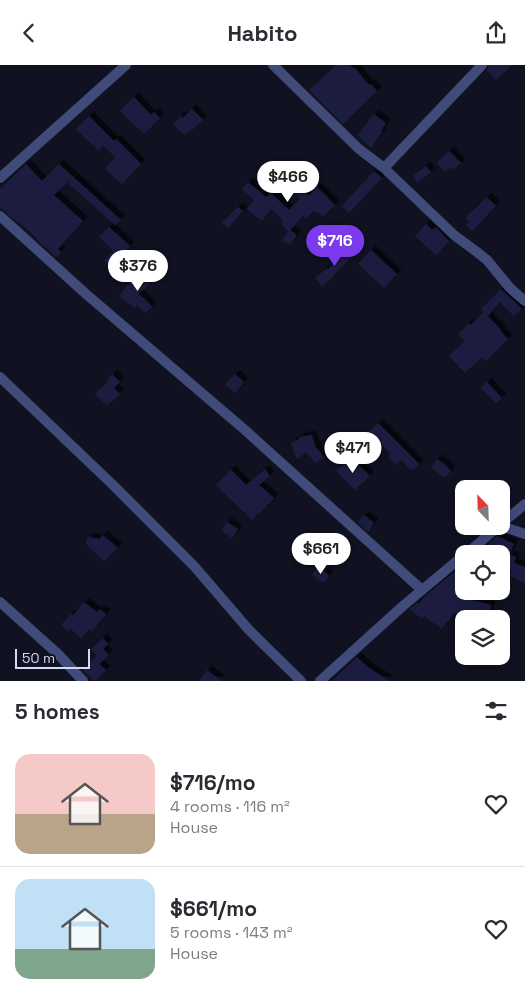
<!DOCTYPE html>
<html lang="en">
<head>
<meta charset="utf-8">
<style>
  :root { --surface:#fff; --page:#f2f2f3; --text:#2b2b33; --muted:#7c7c81; --line:#e1e1e2; --accent:#7c3aed }
  body { margin:0; font-family:"Space Grotesk",sans-serif; background:var(--page); color:var(--text); height:100vh; display:flex; flex-direction:column; font-size:19px; white-space:nowrap }
  * { box-sizing:border-box; margin:0 }
  p { font-size:16px; color:var(--muted) }
  .icon { flex:none; width:28px; height:28px; fill:none; stroke:currentColor; stroke-width:2; stroke-linecap:round; stroke-linejoin:round }
  .map { position:relative; height:616px; overflow:hidden }
  .details { display:flex; flex-direction:column; background:var(--surface); flex:1 }
  .details>* { flex:none }
  .needle { width:32px; rotate:337deg }
  .controls { position:absolute; left:455px; top:415px; display:grid; gap:10px }
  .controls a { display:grid; place-items:center; width:55px; height:55px; border-radius:10px; background:var(--surface); box-shadow:0 2px 8px #0003; font-size:25px }
  .scale { position:absolute; left:15px; bottom:12px; width:75px; box-sizing:border-box; padding-left:5px; border:2px solid #d5d9fa; border-top:0; font-size:14px; line-height:18px; white-space:nowrap; color:#d5d9fa; -webkit-text-stroke:4px #101121; paint-order:stroke }
  .price { position:absolute; translate:-50% -42px; padding:0 11px; border-radius:18px; background:#fff; color:#222; font-size:16px; line-height:32px; filter:drop-shadow(0 1px 2px #0008) }
  .price::after { content:''; position:absolute; left:50%; top:30px; width:15px; height:11px; margin-left:-8px; background:inherit; clip-path:polygon(0 0,100% 0,50% 100%) }
  .price.active { background:var(--accent); color:#fff }
  ul { padding:0; list-style:none }
  li { display:flex; align-items:center; gap:15px; height:125px; padding:0 15px }
  li+li { border-top:1px solid var(--line) }
  li span { display:grid; place-items:center; flex:none; width:140px; height:100px; border-radius:15px; color:#555 }
  li>.icon { margin-inline-start:auto }
  span .icon { width:60px; height:60px; fill:#fffc; stroke-width:1 }
  li b { font-size:21px }
  h2 { display:flex; justify-content:space-between; align-items:center; height:60px; padding:0 15px; font-size:21px }
  header { display:flex; justify-content:space-between; align-items:center; height:65px; padding:0 15px; background:var(--surface); font-size:22px; font-weight:700 }
  .map>svg:first-child { display:block }
  .building { fill:#1f1f3f; filter:url(#shadow) }
  .lines { fill:none; stroke-linecap:round; stroke-linejoin:round }
  .minor { stroke:#414b7a; stroke-width:10 }
</style>
</head>
<body>
<header><svg class="icon" aria-label="back" viewBox="0 0 24 24"><path d="M15 5l-7 7 7 7"/></svg>Habito<svg class="icon" aria-label="share" viewBox="0 0 24 24"><path d="M12 15V3M7 8l5-5 5 5M5 13v7h14v-7"/></svg></header>
<div class="map">
<svg width="525" height="616" viewBox="0 0 525 616">
  <defs>
    <filter id="shadow"><feDropShadow dx="4.5" dy="-4.5" stdDeviation="0" flood-color="#0009"/></filter>
  </defs>
  <rect width="100%" height="100%" fill="#101121"/>
  <path class="building" d="M 336,0 L 350,0 L 354,4 L 355,3 L 369,20 L 371,19 L 377,26 L 343,59 L 309,25 Z
    M 489,0 L 512,0 L 496,15 L 487,5 Z
    M 134,32 L 151,50 L 154,47 L 160,53 L 144,69 L 120,46 Z
    M 192,44 L 203,55 L 192,65 L 191,64 L 185,70 L 173,60 L 181,51 L 183,53 Z
    M 374,49 L 386,58 L 381,66 L 382,67 L 371,83 L 358,70 Z
    M 89,51 L 114,76 L 116,74 L 141,99 L 122,119 L 105,104 L 115,92 L 103,80 L 98,85 L 76,64 Z
    M 449,86 L 461,98 L 453,105 L 450,102 L 445,107 L 437,98 Z
    M 26,99 L 42,116 L 59,99 L 121,155 L 115,160 L 68,118 L 72,113 L 54,130 L 83,156 L 58,184 L 61,187 L 56,192 L 37,175 L 38,174 L 19,157 L 18,158 L 0,142 L 0,124 Z
    M 278,101 L 284,107 L 289,102 L 299,111 L 294,116 L 309,131 L 317,122 L 335,140 L 324,151 L 314,146 L 306,153 L 303,151 L 290,165 L 297,170 L 290,180 L 282,175 L 288,166 L 282,160 L 283,158 L 282,157 L 283,155 L 271,144 L 262,156 L 247,144 L 254,135 L 242,124 L 248,117 L 266,132 L 271,128 L 289,145 L 300,134 L 273,106 Z
    M 426,101 L 431,107 L 417,118 L 413,111 Z
    M 374,106 L 382,113 L 349,148 L 342,141 Z
    M 487,132 L 496,141 L 472,166 L 466,160 L 469,156 L 465,153 Z
    M 238,142 L 243,146 L 228,163 L 222,158 Z
    M 426,159 L 432,165 L 436,162 L 449,176 L 436,190 L 415,171 Z
    M 109,162 L 130,181 L 111,202 L 104,196 L 113,185 L 99,172 Z
    M 349,182 L 355,188 L 333,211 L 334,211 L 322,221 L 315,213 L 327,203 L 328,204 Z
    M 371,185 L 397,209 L 384,223 L 358,199 Z
    M 150,207 L 155,213 L 149,218 L 150,219 L 138,229 L 144,233 L 152,242 L 145,248 L 137,240 L 135,243 L 119,231 L 133,213 L 137,210 L 140,214 Z
    M 501,224 L 522,244 L 514,251 L 500,237 L 488,251 L 485,248 L 501,265 L 500,266 L 508,274 L 486,296 L 482,292 L 465,308 L 449,291 L 465,276 L 458,269 L 469,258 L 471,260 L 484,247 L 481,244 Z
    M 112,309 L 120,317 L 114,323 L 120,329 L 107,340 L 95,329 L 108,317 L 107,315 Z
    M 235,309 L 244,317 L 235,328 L 225,320 Z
    M 487,317 L 502,333 L 496,338 L 481,323 Z
    M 378,358 L 419,399 L 413,405 L 411,403 L 410,404 L 401,395 L 396,400 L 388,391 L 391,389 L 369,367 Z
    M 312,370 L 315,381 L 324,392 L 316,398 L 306,387 L 298,394 L 293,388 L 294,387 L 291,378 L 299,374 L 299,372 Z
    M 351,393 L 370,411 L 355,425 L 336,406 Z
    M 437,394 L 443,398 L 451,406 L 445,412 L 444,411 L 443,412 L 431,402 Z
    M 265,404 L 270,411 L 259,420 L 274,433 L 260,448 L 259,447 L 252,455 L 216,420 L 231,405 L 246,420 Z
    M 364,450 L 374,458 L 368,467 L 358,457 Z
    M 227,457 L 238,464 L 232,473 L 221,465 Z
    M 103,470 L 118,483 L 104,496 L 87,480 L 86,477 L 87,474 L 89,472 L 99,474 Z
    M 497,471 L 514,479 L 509,489 L 489,479 Z
    M 509,489 L 516,492 L 514,498 L 525,502 L 525,518 L 510,511 L 512,505 L 503,502 Z
    M 319,501 L 329,511 L 323,518 L 312,509 Z
    M 459,503 L 464,508 L 464,533 L 491,540 L 488,554 L 467,554 L 454,548 L 448,557 L 447,557 L 442,564 L 424,551 L 422,554 L 410,544 L 418,537 L 419,539 L 424,532 Z
    M 84,537 L 97,547 L 100,544 L 106,549 L 92,567 L 90,564 L 81,573 L 71,564 L 68,566 L 61,560 L 71,549 L 73,550 Z
    M 103,573 L 108,579 L 103,584 L 109,590 L 99,599 L 106,605 L 95,616 L 94,616 L 83,605 L 97,590 L 91,584 Z
    M 357,592 L 368,602 L 389,616 L 332,616 Z
    M 207,605 L 222,616 L 199,616 Z"/>
  <g class="lines">
    <path class="minor" d="M 273,0 L 359,84 L 384,103 L 454,170 L 477,187 L 487,195 L 510,223 L 525,236
      M 384,103 L 482,0
      M 0,113 L 126,0
      M 0,151 L 86,229 L 245,365 L 422,525
      M 0,312 L 113,420 L 194,501 L 249,565 L 301,616
      M 501,459 L 525,439
      M 501,461 L 525,469
      M 466,489 L 499,461
      M 0,537 L 58,589 L 83,616
      M 320,616 L 404,540 L 464,490"/>
  </g>
</svg>
<div class="controls">
<a><svg class="needle" viewBox="-14 -14 28 28"><path d="M0-13l5 13h-10z" fill="#e53935"/><path d="M0 13l5-13h-10z" fill="#7c7c81"/></svg></a>
<a><svg class="icon" aria-label="locate" viewBox="0 0 24 24"><circle cx="12" cy="12" r="6"/><path d="M12 2v4M12 18v4M2 12h4M18 12h4"/></svg></a>
<a><svg class="icon" aria-label="layers" viewBox="0 0 24 24"><path d="M12 4l9 5-9 5-9-5zM3 14l9 5 9-5"/></svg></a>
</div>
<div class="scale">50 m</div>
<b class="price" style="left:288px;top:138px">$466</b>
<b class="price active" style="left:335px;top:202px">$716</b>
<b class="price" style="left:138px;top:227px">$376</b>
<b class="price" style="left:353px;top:409px">$471</b>
<b class="price" style="left:321px;top:510px">$661</b>
</div>
<section class="details">
<h2>5 homes<svg class="icon" aria-label="filters" viewBox="0 0 24 24"><path d="M4 7h16M4 17h16"/><circle cx="9" cy="7" r="2"/><circle cx="15" cy="17" r="2"/></svg></h2>
<ul>
<li><span style="background:linear-gradient(#f6c9c9 60%,#b9a48a 0)"><svg class="icon" aria-label="home" viewBox="0 0 24 24"><path d="M3 11l9-7 9 7M6 9v11h12V9"/></svg></span><div><b>$716/mo</b><p>4 rooms · 116 m²</p><p>House</p></div><svg class="icon" aria-label="heart" viewBox="0 0 24 24"><path d="M12 20l-8-8c-3-5 5-10 8-4 3-6 11-1 8 4z"/></svg></li>
<li><span style="background:linear-gradient(#bfe0f5 70%,#7fa58c 0)"><svg class="icon" aria-label="home" viewBox="0 0 24 24"><path d="M3 11l9-7 9 7M6 9v11h12V9"/></svg></span><div><b>$661/mo</b><p>5 rooms · 143 m²</p><p>House</p></div><svg class="icon" aria-label="heart" viewBox="0 0 24 24"><path d="M12 20l-8-8c-3-5 5-10 8-4 3-6 11-1 8 4z"/></svg></li>
</ul>
</section>
</body>
</html>
